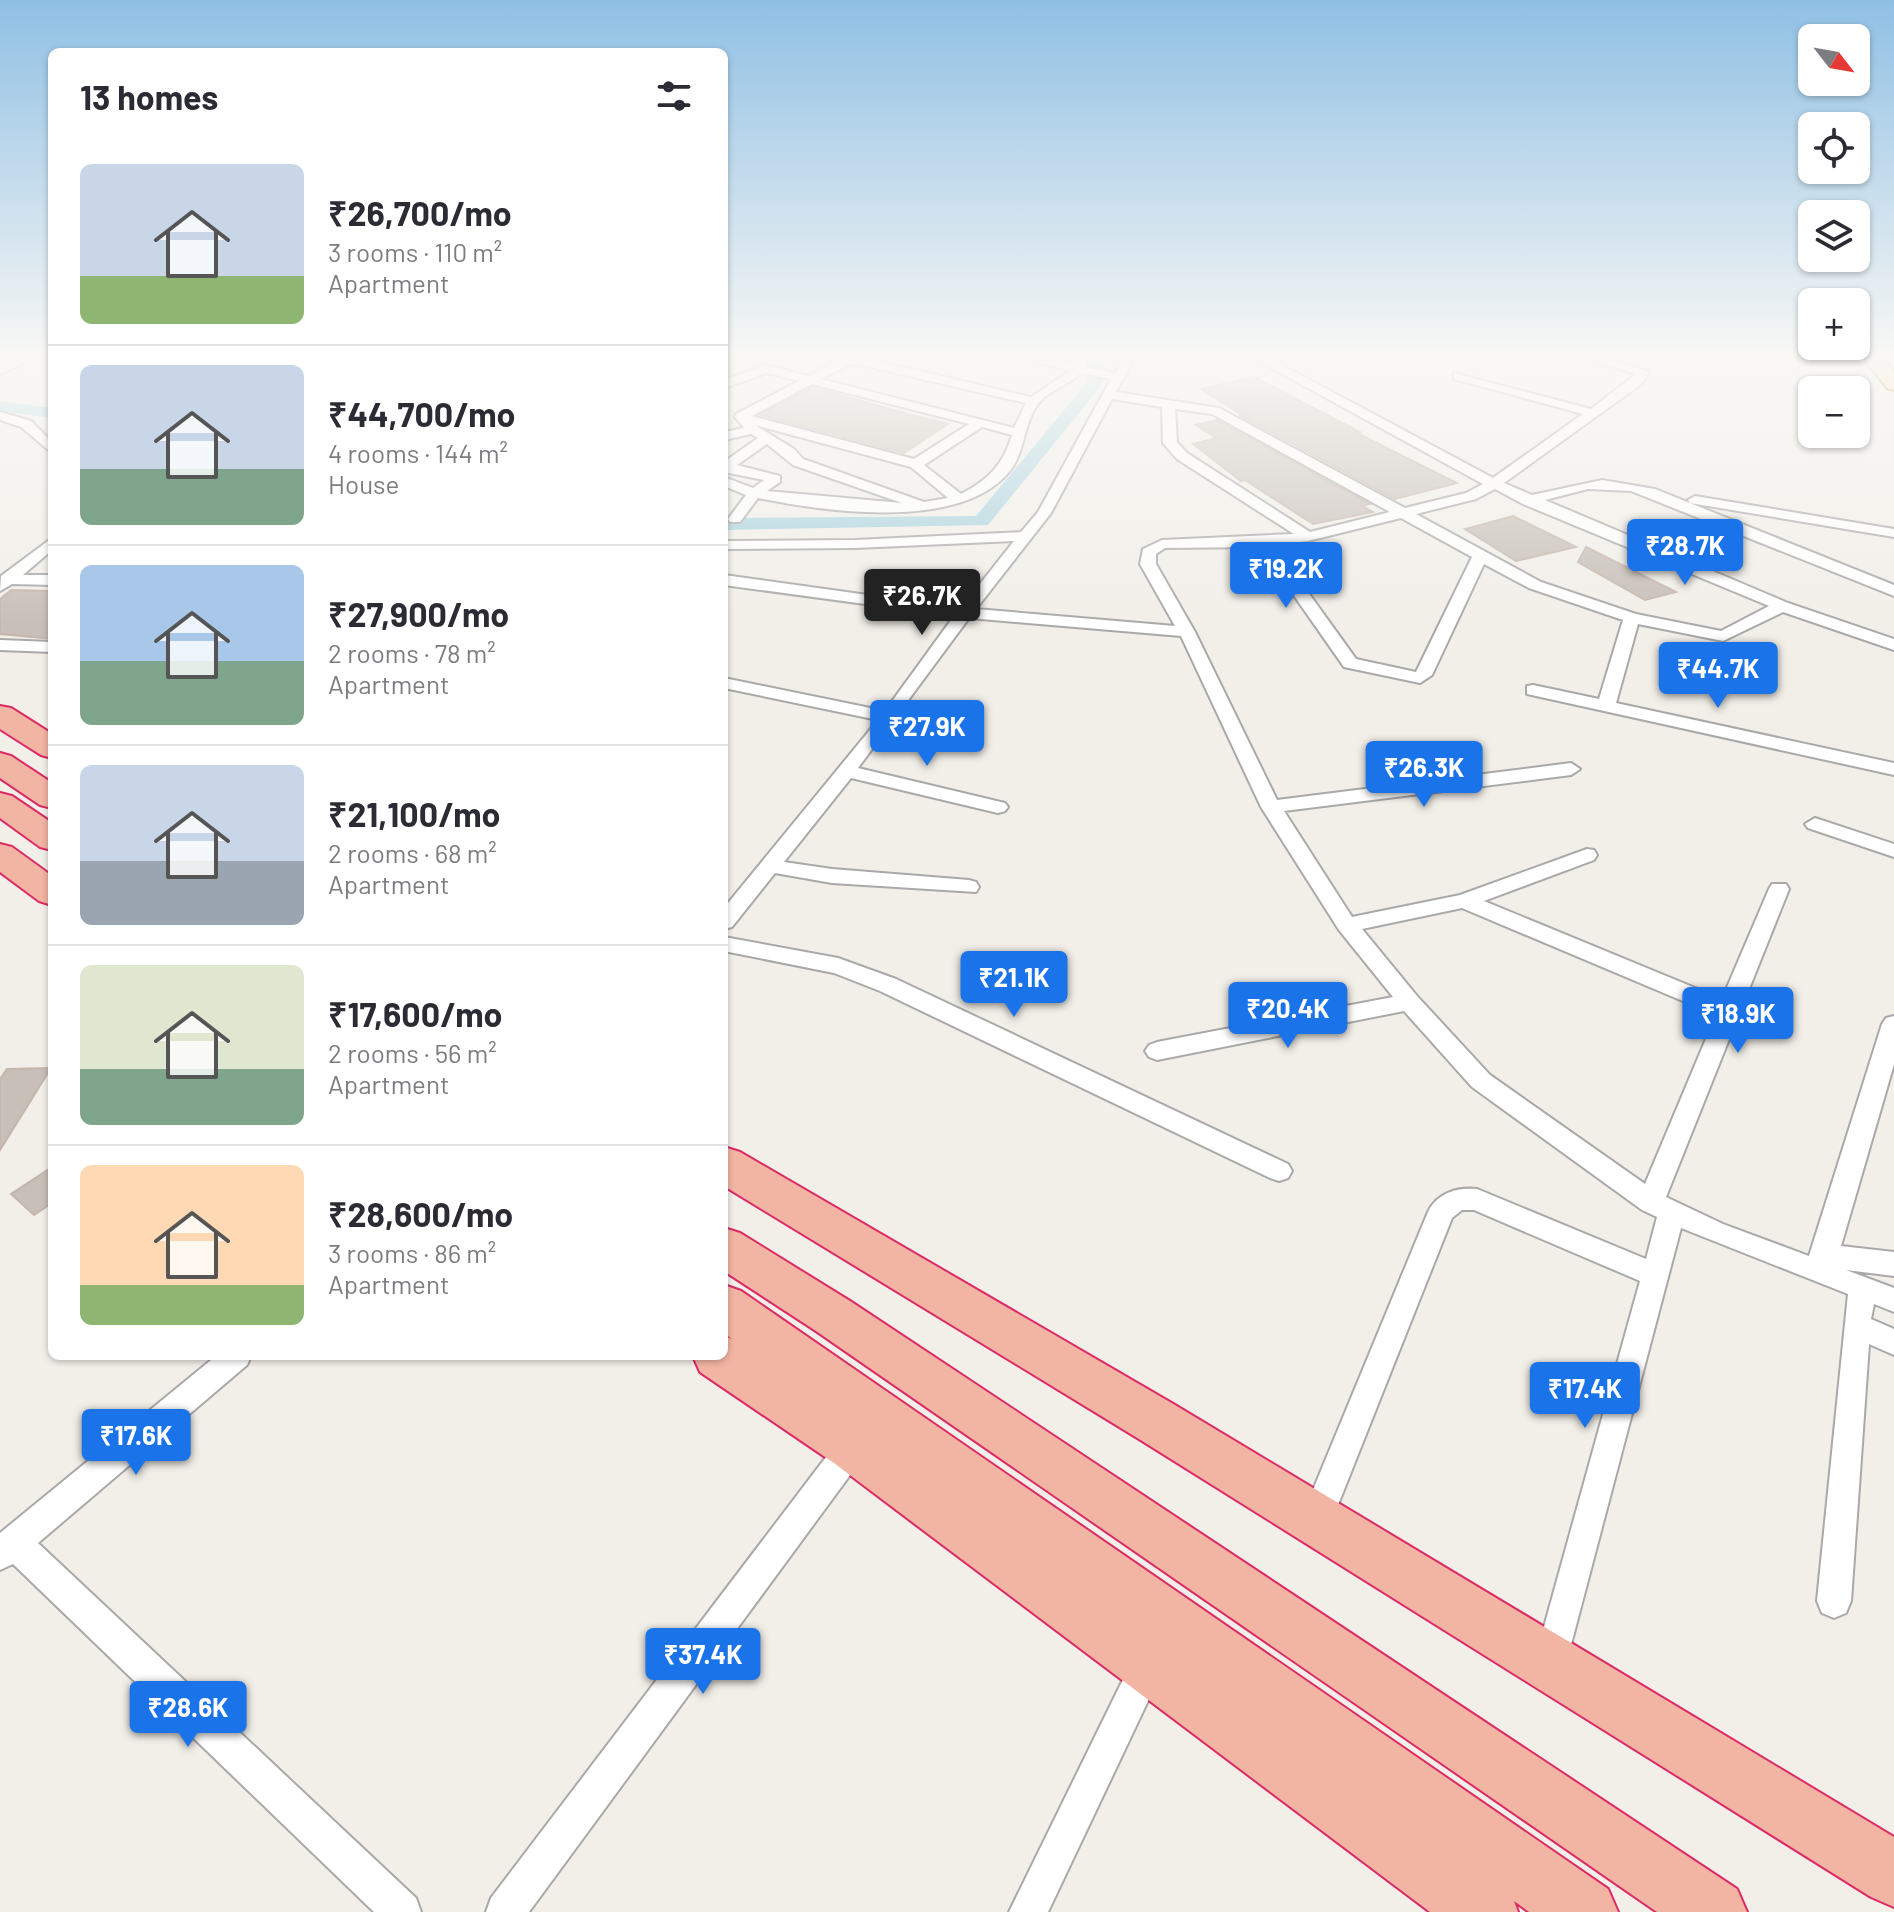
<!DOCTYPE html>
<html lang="en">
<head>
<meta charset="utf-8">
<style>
  :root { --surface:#fff; --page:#f2f2f3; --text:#2b2b33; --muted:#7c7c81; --line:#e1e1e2; --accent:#1a73e8 }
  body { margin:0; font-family:Barlow,sans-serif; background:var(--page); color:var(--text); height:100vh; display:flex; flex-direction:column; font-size:30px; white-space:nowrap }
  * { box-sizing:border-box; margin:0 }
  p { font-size:26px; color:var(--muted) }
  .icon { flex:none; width:44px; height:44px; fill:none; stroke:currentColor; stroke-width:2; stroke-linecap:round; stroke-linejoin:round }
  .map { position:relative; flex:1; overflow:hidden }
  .drawer { position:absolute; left:48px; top:48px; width:680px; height:1312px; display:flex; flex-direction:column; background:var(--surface); border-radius:12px; box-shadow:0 2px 6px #0004 }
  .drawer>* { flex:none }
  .needle { width:52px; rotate:121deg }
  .fabs { position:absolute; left:1798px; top:24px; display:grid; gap:16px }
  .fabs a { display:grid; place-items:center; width:72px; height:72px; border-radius:12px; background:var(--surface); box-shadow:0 2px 6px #0004; font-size:40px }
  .price { position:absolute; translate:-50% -68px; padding:0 18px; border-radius:8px; background:var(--accent); color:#fff; font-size:26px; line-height:52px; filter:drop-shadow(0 2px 4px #0008) }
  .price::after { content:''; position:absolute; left:50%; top:48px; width:24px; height:18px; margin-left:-12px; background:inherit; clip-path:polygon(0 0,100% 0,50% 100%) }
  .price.selected { background:#222; color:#fff }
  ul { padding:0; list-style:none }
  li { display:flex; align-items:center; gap:24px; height:200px; padding:0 32px }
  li+li { border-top:2px solid var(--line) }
  li span { display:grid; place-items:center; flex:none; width:224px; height:160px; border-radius:12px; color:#555 }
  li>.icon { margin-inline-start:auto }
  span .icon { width:96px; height:96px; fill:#fffc; stroke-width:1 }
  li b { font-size:34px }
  h2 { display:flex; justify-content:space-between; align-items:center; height:96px; padding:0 32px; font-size:34px }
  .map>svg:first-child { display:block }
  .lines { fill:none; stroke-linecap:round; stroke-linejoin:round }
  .canal { fill:#aad3df; fill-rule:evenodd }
  .building { fill:#c7bfb8; stroke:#c4b6ab; stroke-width:2 }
  .minor-casing { stroke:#a9a9a9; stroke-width:4 }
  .primary-casing { stroke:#a06b00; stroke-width:4 }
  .trunk-casing { stroke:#dc2a67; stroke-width:4 }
  .minor { fill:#fff; fill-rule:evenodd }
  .primary { fill:#fcd6a4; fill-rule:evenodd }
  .trunk { fill:#f2b4a3; fill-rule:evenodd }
</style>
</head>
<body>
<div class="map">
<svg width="1894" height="1912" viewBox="0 0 1894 1912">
  <rect width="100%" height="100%" fill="#f2efe9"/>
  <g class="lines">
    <path class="canal" d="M 1092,359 L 1107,359 L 1101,386 L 988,525 L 724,530 L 724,518 L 976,516 L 1085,385 Z
      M 0,401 L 52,408 L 52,418 L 0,411 Z"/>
  </g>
  <path class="building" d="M 1254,377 L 1360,432 L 1357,433 L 1457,483 L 1395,499 L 1239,415 L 1242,415 L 1201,389 Z
    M 812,387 L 911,415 L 948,424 L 904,453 L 760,415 Z
    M 1217,420 L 1370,504 L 1362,506 L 1373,512 L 1313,524 L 1245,480 L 1241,481 L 1193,444 L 1216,438 L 1196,425 Z
    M 1513,516 L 1576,547 L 1516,561 L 1465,529 Z
    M 1586,547 L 1676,592 L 1645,600 L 1578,562 Z
    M 11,590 L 52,591 L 52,639 L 0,634 L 0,599 Z
    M 51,1068 L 0,1150 L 0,1079 L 7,1069 Z
    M 52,1167 L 52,1203 L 34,1215 L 11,1194 Z"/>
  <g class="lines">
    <defs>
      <path id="minor" d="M 16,359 L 34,359 L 0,374 L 0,366 Z
        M 840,359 L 868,359 L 1031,397 L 1070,371 L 1026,359 L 1075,364 L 1077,359 L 1089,359 L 1085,367 L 1115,373 L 1122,359 L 1134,359 L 1116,392 L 1219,408 L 1405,508 L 1466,493 L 1483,484 L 1255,359 L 1271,359 L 1493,478 L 1583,414 L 1454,379 L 1454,373 L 1591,409 L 1636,374 L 1589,359 L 1610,359 L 1649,372 L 1643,383 L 1504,483 L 1532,495 L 1602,480 L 1655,489 L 1894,585 L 1894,596 L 1631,491 L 1588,489 L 1545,500 L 1788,603 L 1894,639 L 1894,650 L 1783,612 L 1723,641 L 1638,624 L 1616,703 L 1894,763 L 1894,775 L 1527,694 L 1527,686 L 1533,685 L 1599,699 L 1623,620 L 1529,588 L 1484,564 L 1432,675 L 1420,683 L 1344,667 L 1260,547 L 1165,548 L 1156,554 L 1156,564 L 1195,632 L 1277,800 L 1571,763 L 1580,769 L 1571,775 L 1284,811 L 1352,917 L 1460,895 L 1587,849 L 1594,850 L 1597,855 L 1594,860 L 1484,901 L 1722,999 L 1769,889 L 1772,884 L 1786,884 L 1789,889 L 1666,1197 L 1723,1224 L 1809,1256 L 1882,1024 L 1886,1018 L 1894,1016 L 1894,1064 L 1841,1246 L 1894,1252 L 1894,1276 L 1846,1270 L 1894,1288 L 1894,1312 L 1874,1304 L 1871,1319 L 1894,1329 L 1894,1355 L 1869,1344 L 1851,1601 L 1846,1613 L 1834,1618 L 1822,1613 L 1817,1601 L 1848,1294 L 1681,1228 L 1563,1675 L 1551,1680 L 1539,1675 L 1534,1663 L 1640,1281 L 1474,1210 L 1462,1210 L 1452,1218 L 1328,1530 L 1317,1535 L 1306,1530 L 1301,1519 L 1428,1212 C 1437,1193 1457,1187 1477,1189 L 1646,1259 L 1657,1217 L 1642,1210 L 1472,1087 L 1404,1011 L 1157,1060 L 1149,1057 L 1145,1051 L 1149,1045 L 1157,1042 L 1393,997 L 1339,930 L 1261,807 L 1181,636 L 969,618 L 858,768 L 1005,803 L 1008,807 L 1005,811 L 998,813 L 851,778 L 784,862 L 832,869 L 969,880 L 976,882 L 979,887 L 976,892 L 832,883 L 775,873 L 732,927 L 724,929 L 724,908 L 878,720 L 724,688 L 724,678 L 885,711 L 954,616 L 724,585 L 724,575 L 961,608 L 1014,541 L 855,548 L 724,549 L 724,541 L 855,540 L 1021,532 L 1038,512 L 1111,379 L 1081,373 C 1068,386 1048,390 1037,405 C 1023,425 1025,453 1009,472 C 960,531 826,512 758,498 L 740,522 L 730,522 L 728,519 L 746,495 L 724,486 L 724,477 L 753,488 L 764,480 L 724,472 L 724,462 L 758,438 L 751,434 L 724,440 L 724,432 L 744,428 L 735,417 L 736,414 L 799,381 L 767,373 L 724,388 L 724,380 L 766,365 L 809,376 ZM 852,363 L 1026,403 L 1014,428 L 821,379 ZM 812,384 L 969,424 L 914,459 L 752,416 ZM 1112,399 L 1162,407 L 1163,443 L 1177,459 L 1294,534 L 1162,540 L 1143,549 L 1140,564 L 1175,626 L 976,609 L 1051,513 ZM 1175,409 L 1212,414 L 1390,512 L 1310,532 L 1187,453 L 1177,442 ZM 755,425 L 911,467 L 948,498 L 924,502 L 803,459 L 794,449 ZM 982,427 L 1012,435 C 1003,465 988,480 961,494 L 924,465 ZM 767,444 L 793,465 L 902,503 L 767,491 L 780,482 L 780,476 L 737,465 ZM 1495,489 L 1523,504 L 1769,606 L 1721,631 L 1636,614 L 1541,582 L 1416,514 L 1476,499 ZM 1401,518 L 1472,557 L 1416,672 L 1356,659 L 1274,545 L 1308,541 ZM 1462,908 L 1716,1015 L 1645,1184 L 1490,1075 L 1417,996 L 1362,929 Z
        M 0,412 L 31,421 L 52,442 L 52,453 L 21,427 L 0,420 Z
        M 1695,496 L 1894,529 L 1894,537 L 1690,503 L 1688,500 Z
        M 52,538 L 52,550 L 23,575 L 52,575 L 52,585 L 12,584 L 0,591 L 1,576 Z
        M 0,640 L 52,642 L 52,652 L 0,650 Z
        M 1815,818 L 1894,844 L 1894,857 L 1808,828 L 1805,824 Z
        M 724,937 L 838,958 L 896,979 L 1288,1164 L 1292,1171 L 1288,1178 L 1279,1181 L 1270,1178 L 880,991 L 834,973 L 724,951 Z
        M 216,1356 L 251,1356 L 247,1365 L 38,1543 L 416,1898 L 421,1912 L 374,1912 L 13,1564 L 0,1570 L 0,1533 Z
        M 853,1432 L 864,1436 L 868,1446 L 864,1456 L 529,1912 L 486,1912 L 491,1898 L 842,1436 Z
        M 1148,1648 L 1160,1653 L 1165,1665 L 1048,1912 L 1009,1912 L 1136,1653 Z"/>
      <path id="primary" d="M 1865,359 L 1885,359 L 1894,371 L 1894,390 L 1887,388 Z"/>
      <path id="trunk" d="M 0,706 L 11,708 L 52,734 L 52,758 L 41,755 L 0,729 Z
        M 0,753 L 11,756 L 52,783 L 52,808 L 40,805 L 0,778 Z
        M 0,793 L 12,796 L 52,823 L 52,850 L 40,847 L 0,818 Z
        M 0,844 L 12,847 L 52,876 L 52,905 L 39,901 L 0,872 Z
        M 724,1147 L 740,1152 L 1175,1405 L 1894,1837 L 1894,1907 L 1871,1897 L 1139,1439 L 724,1186 Z
        M 724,1228 L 740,1233 L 850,1301 L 1737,1889 L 1747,1912 L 1657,1912 L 816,1331 L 724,1271 Z
        M 724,1285 L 741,1291 L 1608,1889 L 1618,1912 L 1529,1912 L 1514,1901 L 1518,1912 L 1430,1912 L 834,1463 L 700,1372 L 693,1356 L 724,1356 L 724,1336 L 732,1339 L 724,1333 Z"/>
    </defs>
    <use href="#minor" class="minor-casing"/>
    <use href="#primary" class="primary-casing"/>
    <use href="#trunk" class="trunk-casing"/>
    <use href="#minor" class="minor"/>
    <use href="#primary" class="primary"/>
    <use href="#trunk" class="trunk"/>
  </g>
  <linearGradient id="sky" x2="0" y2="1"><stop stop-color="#8fc0e4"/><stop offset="0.57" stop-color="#f9f8f5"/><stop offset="1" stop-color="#f9f8f5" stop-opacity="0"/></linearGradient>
  <rect width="1894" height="627" fill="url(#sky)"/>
</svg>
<div class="fabs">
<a><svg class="needle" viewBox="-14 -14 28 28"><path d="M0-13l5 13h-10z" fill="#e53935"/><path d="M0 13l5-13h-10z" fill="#7c7c81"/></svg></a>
<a><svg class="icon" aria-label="locate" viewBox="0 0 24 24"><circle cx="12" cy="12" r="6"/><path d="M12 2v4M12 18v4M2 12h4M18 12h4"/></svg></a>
<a><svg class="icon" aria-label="layers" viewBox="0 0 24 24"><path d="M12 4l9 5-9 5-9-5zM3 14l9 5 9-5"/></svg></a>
<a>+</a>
<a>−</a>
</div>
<b class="price" style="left:1685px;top:587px">₹28.7K</b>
<b class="price" style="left:1286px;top:610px">₹19.2K</b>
<b class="price selected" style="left:922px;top:637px">₹26.7K</b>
<b class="price" style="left:1718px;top:710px">₹44.7K</b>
<b class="price" style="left:927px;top:768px">₹27.9K</b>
<b class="price" style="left:1424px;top:809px">₹26.3K</b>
<b class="price" style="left:1014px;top:1019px">₹21.1K</b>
<b class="price" style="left:1288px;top:1050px">₹20.4K</b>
<b class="price" style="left:1738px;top:1055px">₹18.9K</b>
<b class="price" style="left:1585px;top:1430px">₹17.4K</b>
<b class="price" style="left:136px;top:1477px">₹17.6K</b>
<b class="price" style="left:703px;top:1696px">₹37.4K</b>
<b class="price" style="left:188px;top:1749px">₹28.6K</b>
<section class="drawer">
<h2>13 homes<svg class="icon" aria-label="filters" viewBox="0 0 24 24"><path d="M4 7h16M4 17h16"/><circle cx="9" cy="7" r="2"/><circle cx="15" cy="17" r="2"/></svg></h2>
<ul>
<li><span style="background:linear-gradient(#c9d6e8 70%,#8fb573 0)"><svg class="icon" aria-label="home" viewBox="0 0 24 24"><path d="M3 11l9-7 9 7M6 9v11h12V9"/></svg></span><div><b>₹26,700/mo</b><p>3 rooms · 110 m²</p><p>Apartment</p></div></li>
<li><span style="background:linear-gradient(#c9d6e8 65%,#7fa58c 0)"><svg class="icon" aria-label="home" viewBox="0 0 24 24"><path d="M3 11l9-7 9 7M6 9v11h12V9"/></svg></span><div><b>₹44,700/mo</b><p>4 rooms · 144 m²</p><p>House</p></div></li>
<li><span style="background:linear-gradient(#a9c7e8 60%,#7fa58c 0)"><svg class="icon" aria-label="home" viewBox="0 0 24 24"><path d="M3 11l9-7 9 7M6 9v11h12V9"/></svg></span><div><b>₹27,900/mo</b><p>2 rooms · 78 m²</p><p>Apartment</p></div></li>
<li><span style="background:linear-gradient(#c9d6e8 60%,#9aa5b1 0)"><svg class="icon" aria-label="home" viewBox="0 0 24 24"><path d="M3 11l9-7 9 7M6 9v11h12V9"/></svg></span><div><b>₹21,100/mo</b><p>2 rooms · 68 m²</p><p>Apartment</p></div></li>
<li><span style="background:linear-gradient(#dfe7d0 65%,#7fa58c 0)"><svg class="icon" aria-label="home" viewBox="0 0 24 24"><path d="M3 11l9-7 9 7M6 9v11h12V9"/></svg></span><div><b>₹17,600/mo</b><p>2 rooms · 56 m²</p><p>Apartment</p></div></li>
<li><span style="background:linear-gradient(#ffd9b3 75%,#8fb573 0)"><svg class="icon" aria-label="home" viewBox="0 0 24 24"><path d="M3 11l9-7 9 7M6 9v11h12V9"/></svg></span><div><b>₹28,600/mo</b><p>3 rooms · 86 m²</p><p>Apartment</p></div></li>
</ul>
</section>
</div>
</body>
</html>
